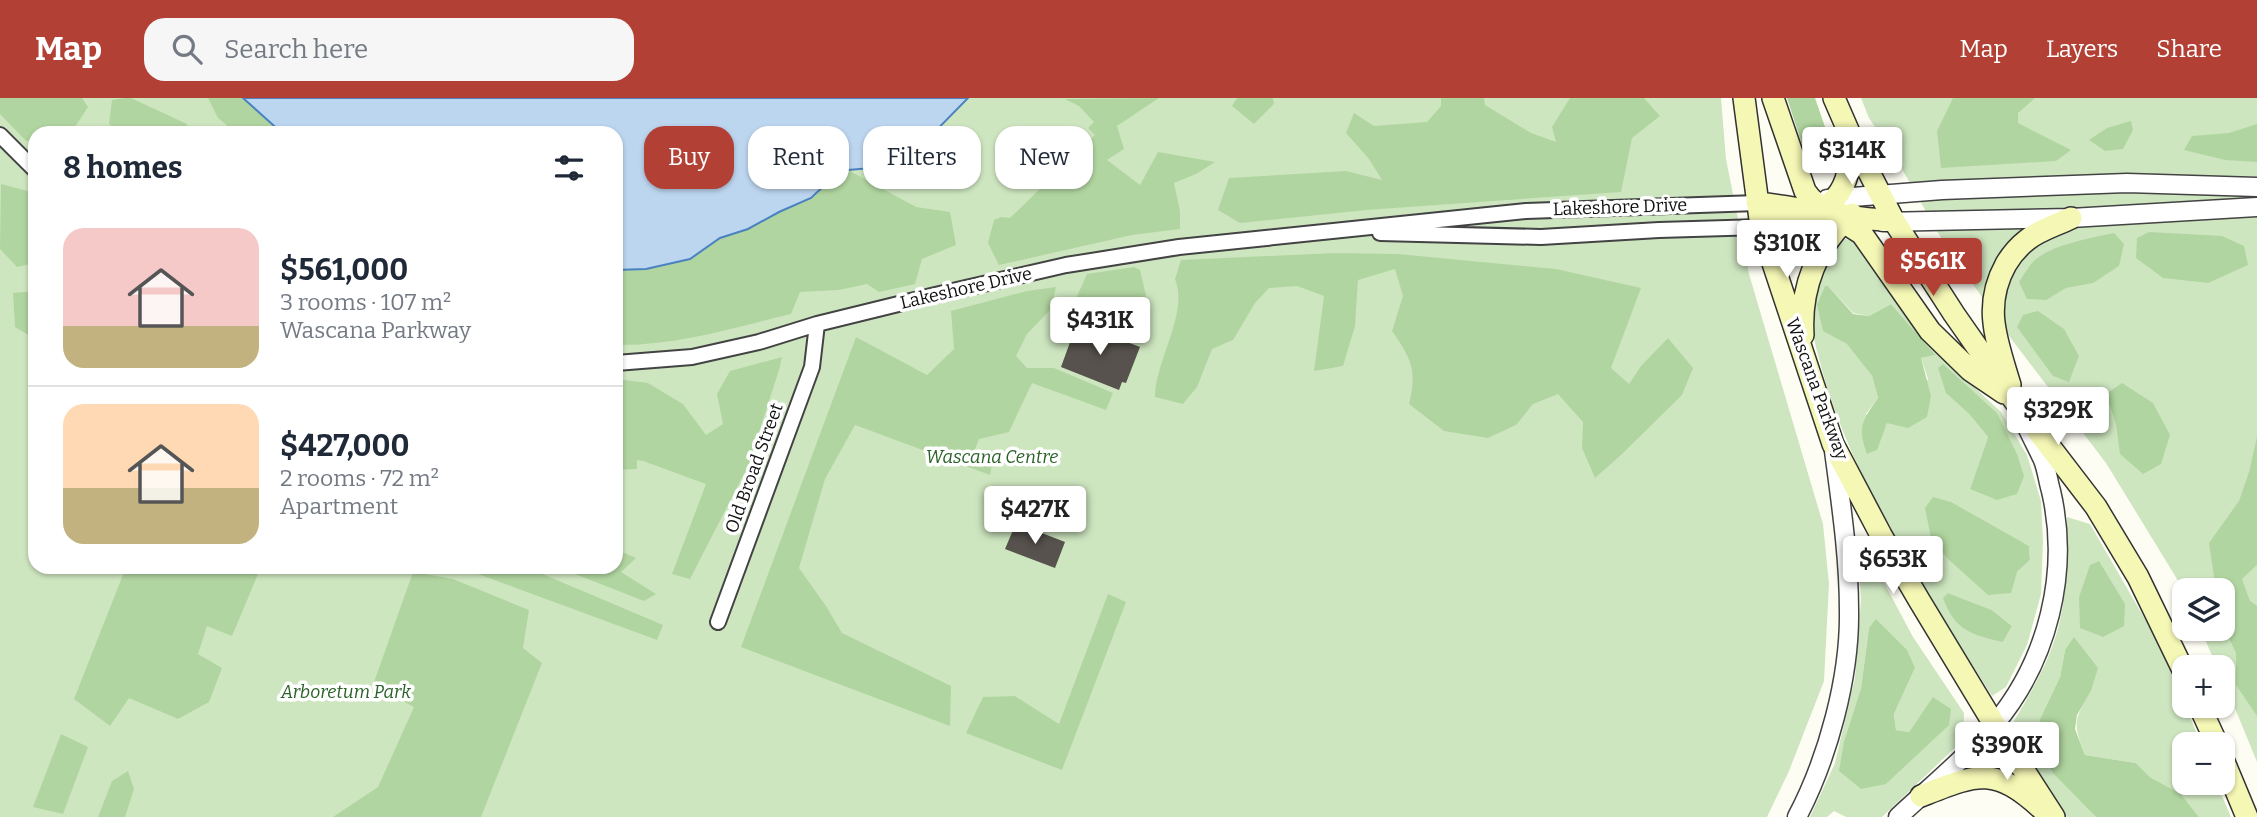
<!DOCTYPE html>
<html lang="en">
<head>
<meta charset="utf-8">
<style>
  :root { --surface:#fff; --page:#f6f6f7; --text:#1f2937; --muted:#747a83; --line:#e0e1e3; --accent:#b24035 }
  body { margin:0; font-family:Bitter,serif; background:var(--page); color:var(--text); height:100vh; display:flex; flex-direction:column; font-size:26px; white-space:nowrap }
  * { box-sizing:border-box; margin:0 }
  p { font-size:23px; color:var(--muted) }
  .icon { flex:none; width:38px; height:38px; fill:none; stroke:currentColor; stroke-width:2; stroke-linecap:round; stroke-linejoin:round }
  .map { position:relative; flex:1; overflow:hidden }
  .sheet { position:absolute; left:28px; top:28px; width:595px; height:448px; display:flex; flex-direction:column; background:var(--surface); border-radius:21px; box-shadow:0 2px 5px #0004 }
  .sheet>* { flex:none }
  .hud { position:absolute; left:644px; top:28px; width:665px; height:63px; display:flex; gap:14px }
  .buttons { position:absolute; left:2172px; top:480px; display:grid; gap:14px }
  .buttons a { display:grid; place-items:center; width:63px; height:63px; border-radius:14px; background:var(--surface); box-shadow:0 2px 5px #0004; font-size:35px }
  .price { position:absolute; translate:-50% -60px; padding:0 16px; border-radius:7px; background:#fff; color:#222; font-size:23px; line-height:46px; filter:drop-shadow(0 2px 4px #0008) }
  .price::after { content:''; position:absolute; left:50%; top:42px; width:21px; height:16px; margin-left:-10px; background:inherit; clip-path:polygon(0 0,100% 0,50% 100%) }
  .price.active { background:var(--accent); color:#fff }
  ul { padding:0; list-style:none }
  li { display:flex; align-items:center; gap:21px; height:175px; padding:0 35px }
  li+li { border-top:2px solid var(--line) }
  li span { display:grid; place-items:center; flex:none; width:196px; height:140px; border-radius:21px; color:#555 }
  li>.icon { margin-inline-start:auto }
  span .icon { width:84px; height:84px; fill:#fffc; stroke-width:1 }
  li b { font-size:30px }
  h2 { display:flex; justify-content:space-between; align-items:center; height:84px; padding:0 35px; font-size:30px }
  .chip { padding:0 24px; border-radius:21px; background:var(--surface); box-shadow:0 2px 5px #0004; font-size:24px; line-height:63px }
  .chip.active { background:var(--accent); color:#fff }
  header { display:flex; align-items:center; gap:42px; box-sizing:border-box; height:98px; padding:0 35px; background:var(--accent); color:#fff }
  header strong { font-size:33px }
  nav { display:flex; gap:38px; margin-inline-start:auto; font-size:24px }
  .search { width:490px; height:63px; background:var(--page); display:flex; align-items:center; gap:18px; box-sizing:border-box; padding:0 24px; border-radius:21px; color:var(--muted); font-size:26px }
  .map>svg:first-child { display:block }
  .green { fill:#cee6c0; fill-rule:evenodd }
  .forest { fill:#b1d5a0 }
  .water { fill:#bdd6f0; stroke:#4b82c0; stroke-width:2 }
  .building { fill:#57524d }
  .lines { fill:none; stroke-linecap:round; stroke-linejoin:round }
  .minor-casing { stroke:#434343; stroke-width:18 }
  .tertiary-casing { stroke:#434343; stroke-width:21 }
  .secondary-casing { stroke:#323232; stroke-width:24 }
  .minor { stroke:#fff; stroke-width:14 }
  .tertiary { stroke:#fff; stroke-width:18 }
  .secondary { stroke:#f5f7b5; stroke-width:21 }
  .labels { text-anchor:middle; stroke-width:7; stroke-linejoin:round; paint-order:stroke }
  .street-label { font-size:18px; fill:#101010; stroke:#fff }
  .park-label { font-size:18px; font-style:italic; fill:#2a6126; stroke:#fff }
</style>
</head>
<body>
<header>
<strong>Map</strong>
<div class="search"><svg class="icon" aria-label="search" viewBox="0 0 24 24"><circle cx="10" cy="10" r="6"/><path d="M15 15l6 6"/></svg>Search here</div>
<nav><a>Map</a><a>Layers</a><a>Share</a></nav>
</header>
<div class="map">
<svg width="2257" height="719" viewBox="0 0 2257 719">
  <rect width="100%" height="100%" fill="#fefdf3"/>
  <path class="green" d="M 0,0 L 1721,0 L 1726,61 L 1749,176 L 1823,426 L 1829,486 L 1824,583 L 1789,673 L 1767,719 L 0,719 ZM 35,35 L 616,35 L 616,469 L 35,469 Z
    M 1861,0 L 2257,0 L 2257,664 L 2223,581 L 2222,569 L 2217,569 L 2200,530 L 2222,530 L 2222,492 L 2184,492 L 2184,496 L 2177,481 L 2106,365 L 2003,230 L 1938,135 L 1898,64 L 1869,20 Z
    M 1841,139 L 1859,146 L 1885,189 L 1946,263 L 2001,314 L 2027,357 L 2041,403 L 2043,444 L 2041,496 L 2027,547 L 2006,589 L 1992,598 C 1924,491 1847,377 1817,253 C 1814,240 1807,208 1810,195 C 1812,184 1834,151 1841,139 ZM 1828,188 L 1853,215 L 1869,218 L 1891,206 L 1934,257 L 1921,260 L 1928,281 L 1887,325 L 1882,336 L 1866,316 L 1878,300 L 1872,278 L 1847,245 ZM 1946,295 L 2017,356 L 1970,391 L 1988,339 L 1969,316 ZM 1998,432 L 2029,448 L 2030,462 L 2017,474 ZM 1948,495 L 1992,512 L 2012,528 L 2003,544 Z
    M 2067,419 L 2090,426 L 2146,523 L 2178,589 L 2201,646 L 2184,646 L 2184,684 L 2216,684 L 2231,719 L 2199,719 L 2181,696 L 2150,679 L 2136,665 L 2085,657 C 2073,625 2073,623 2091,593 L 2065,552 L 2060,579 L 2040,621 L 2082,703 L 2096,719 L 2067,719 L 2018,643 L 2014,623 C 2031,594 2048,566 2057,534 C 2068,496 2067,458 2067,419 Z
    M 1874,466 L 1913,539 L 1964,615 L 1963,642 L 1882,719 L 1846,719 L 1834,713 L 1827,719 L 1810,719 L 1835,665 L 1855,580 L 1861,502 L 1859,470 ZM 1869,530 L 1915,570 L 1894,616 L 1896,632 L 1909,634 L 1933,600 L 1886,686 L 1844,643 L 1861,590 Z"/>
  <path class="forest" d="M 0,0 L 82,0 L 88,9 L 71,35 L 35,35 L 35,42 L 26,43 L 0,16 Z
    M 125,0 L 131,0 L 187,26 L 185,35 L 120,35 L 109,26 L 112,2 Z
    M 208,0 L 243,0 L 282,35 L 236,35 L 218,20 Z
    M 1159,0 L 1117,28 L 1124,51 L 1107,62 L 1140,87 L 1158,54 L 1215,64 L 1196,76 L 1174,85 L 1180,113 L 1180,131 L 1132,137 L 999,167 L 988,145 L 994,122 L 1001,119 L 1010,120 L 1095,37 L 1088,30 L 1094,24 L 1079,8 L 1065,1 Z
    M 1237,0 L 1273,0 L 1274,6 L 1254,26 L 1232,8 Z
    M 1441,0 L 1484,0 L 1485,7 L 1531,35 L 1556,44 L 1552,29 L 1570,0 L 1644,0 L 1660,18 L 1632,40 L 1621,94 L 1366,112 L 1240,125 L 1218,112 L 1229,80 L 1346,73 L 1382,82 L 1369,61 L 1346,35 L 1354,15 L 1374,28 L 1427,24 L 1441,8 Z
    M 1787,0 L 1815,0 L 1832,49 L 1822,64 L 1807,62 Z
    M 1953,0 L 2035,0 L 2018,15 L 2018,25 L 2071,52 L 2056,63 L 1941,70 L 1937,33 Z
    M 2131,23 L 2133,32 L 2123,51 L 2105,53 L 2089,42 L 2107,30 Z
    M 2257,26 L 2257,64 L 2225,62 L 2184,52 L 2192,38 L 2229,35 Z
    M 848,72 L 916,109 L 950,114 L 956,147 L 922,161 L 915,186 L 879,194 L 867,186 L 839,192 L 800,194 L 791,216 C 734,230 676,248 616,247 L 616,172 L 646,171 L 690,161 L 720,140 L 748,131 L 779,114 L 811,100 L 828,84 Z
    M 1,86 L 35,95 L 35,165 L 17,169 L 0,151 Z
    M 2149,134 L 2222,138 L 2244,148 L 2248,167 L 2208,185 L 2163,180 L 2136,160 L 2137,140 Z
    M 2114,135 L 2124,146 L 2119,168 L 2093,185 L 2066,190 L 2046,202 L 2027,201 L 2019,184 C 2023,178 2027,171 2032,165 C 2048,147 2091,140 2114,135 Z
    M 1335,155 L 1398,156 L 1556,171 L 1641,190 L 1611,270 L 1629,286 L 1641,268 L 1668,240 L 1693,270 L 1682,297 L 1621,357 L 1595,380 L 1582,350 L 1583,324 L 1558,296 L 1533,306 L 1516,327 L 1488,340 L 1444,333 L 1409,306 C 1417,272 1412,262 1392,233 L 1403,198 L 1395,171 L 1358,182 L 1355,228 L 1343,268 L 1314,273 L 1324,198 L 1297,188 L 1269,190 L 1255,205 L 1233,242 L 1212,251 L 1197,289 L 1183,306 L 1155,299 C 1155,263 1189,215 1175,181 L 1181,162 Z
    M 1134,169 L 1140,172 L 1147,202 L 1136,216 L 1100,214 L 1074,205 L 1087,176 Z
    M 1825,188 L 1828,188 L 1853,216 L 1869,218 L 1891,206 L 1935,257 L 1921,260 L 1931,298 L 1927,319 L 1908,330 L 1887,325 L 1877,352 L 1867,356 C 1857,329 1862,323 1878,300 L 1872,278 L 1847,246 L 1823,233 L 1817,207 Z
    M 1056,189 L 1051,211 L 1027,236 L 1016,258 L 1027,270 L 1054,270 L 1113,295 L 1106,312 L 1032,285 L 1009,334 L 979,341 L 975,351 L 992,366 L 990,377 L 855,327 L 825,381 L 799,470 L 826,508 L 842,535 L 951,588 L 950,628 L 741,549 L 856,239 L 927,277 L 954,251 L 951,213 L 1027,193 Z
    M 35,193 L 35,241 L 15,229 L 13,195 Z
    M 2038,213 L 2064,231 L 2079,258 L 2069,284 L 2053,278 L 2017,229 L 2023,217 Z
    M 782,259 L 779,272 L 748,368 L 690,481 L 672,476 L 706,386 L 643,363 L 637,362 L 637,371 L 616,372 L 616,281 L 648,285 L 683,306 L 706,337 L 723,326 L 717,296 L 730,273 Z
    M 1943,266 L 1997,315 L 2017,356 L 2024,378 L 2017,396 L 1997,402 L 1970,391 L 1988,339 L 1969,316 L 1946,295 L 1938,270 Z
    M 2122,285 L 2153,305 L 2170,337 L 2161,366 L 2143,376 L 2120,356 L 2116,326 L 2106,296 Z
    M 2257,339 L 2257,467 L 2242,481 L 2250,503 L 2257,508 L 2257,618 L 2236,587 L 2236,555 L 2226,534 L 2223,514 L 2222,492 L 2216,492 L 2209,445 L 2239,403 L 2249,374 Z
    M 1933,399 L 1951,404 L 2029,448 L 2030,462 L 2017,474 L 2011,495 L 1988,497 L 1948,461 L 1931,440 L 1925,410 Z
    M 616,451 L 636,460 L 621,474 L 656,496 L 644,503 L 557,469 L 616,469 Z
    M 2099,463 L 2125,506 L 2124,528 L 2103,539 L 2080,530 L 2079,499 L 2090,467 Z
    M 126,469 L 261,469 L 232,538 L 207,528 L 198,556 L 222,570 L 209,604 L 178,621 L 129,600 L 110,628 L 74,601 Z
    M 459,469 L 526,469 L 663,527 L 657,542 Z
    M 413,474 L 453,481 L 529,512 L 523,550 L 542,565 L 481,719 L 333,719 L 378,689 L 414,609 L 373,587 Z
    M 1948,495 L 1992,512 L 2012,528 L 2003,544 C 1972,537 1955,533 1943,500 Z
    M 1108,496 L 1126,504 L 1062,672 L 966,635 L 983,599 L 1015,598 L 1059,626 Z
    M 1876,521 L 1907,552 L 1915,570 L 1894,616 L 1896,632 L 1909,634 L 1933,599 L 1951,611 L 1949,627 L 1886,686 L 1861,691 L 1839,673 L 1844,643 L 1861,590 L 1869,530 Z
    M 2074,539 L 2098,570 L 2091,593 L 2077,617 L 2075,631 L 2085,657 L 2136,665 L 2150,679 L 2181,696 L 2199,719 L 2096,719 L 2053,675 L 2040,649 L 2040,621 L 2060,579 L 2065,552 Z
    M 61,636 L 88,649 L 63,716 L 33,709 Z
    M 128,673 L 134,691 L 125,719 L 98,719 L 112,683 Z"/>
  <path class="water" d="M 243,0 L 968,0 L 916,53 L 883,69 L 848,72 L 828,84 L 811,100 L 779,114 L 748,131 L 720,140 L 690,161 L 646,171 L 616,172 L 616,35 L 282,35 Z"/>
  <path class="building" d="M 1077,225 L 1140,249 L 1126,285 L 1122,284 L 1119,292 L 1061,269 Z
    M 1016,425 L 1065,444 L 1055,470 L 1005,451 Z"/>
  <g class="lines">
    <defs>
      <path id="minor" d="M 0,37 L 35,72
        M 1380,135 L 1541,139 L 1659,132 L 1761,129
        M 616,265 L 692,259 L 759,244 L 817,226 L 931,198 L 1066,167 L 1179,149 L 1526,113 L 1757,105
        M 718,524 L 812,269 L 817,226"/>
      <path id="tertiary" d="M 1827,101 L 1942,92 L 2127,85 L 2257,89
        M 1883,124 L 2071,120 L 2257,109
        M 1785,128 L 1841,125
        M 1797,719 C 1828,660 1850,579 1849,513 C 1849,459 1841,406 1834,353
        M 1898,719 C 1930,689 1966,660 1994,627 C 2048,563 2070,474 2051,393 C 2048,383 2047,372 2043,362 C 2038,351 2032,340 2027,329"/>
      <path id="secondary" d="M 1744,0 L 1761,129 L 1833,346 L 1881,437 L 1919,502 L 1994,626 L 2054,719
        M 1773,0 L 1805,93 C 1822,121 1865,120 1894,123
        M 1834,0 L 1851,39 L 1894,123 L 1954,216 L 2014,302 L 2096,409 L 2138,479 L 2184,574
        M 1757,105 C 1792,109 1833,114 1862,136 L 1930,233 L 1970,272 L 2004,295
        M 1761,129 C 1821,115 1851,112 1851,41
        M 1803,237 C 1800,190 1817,147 1852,116
        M 2010,287 C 1997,243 1982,209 2006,166 C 2012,156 2018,149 2027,142 C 2039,132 2057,127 2071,120
        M 2199,607 L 2217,646
        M 2222,659 L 2247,719
        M 1921,698 C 1977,676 1994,667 2042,711"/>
    </defs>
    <use href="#minor" class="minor-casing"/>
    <use href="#tertiary" class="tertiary-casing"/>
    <use href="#secondary" class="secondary-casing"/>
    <use href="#minor" class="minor"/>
    <use href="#tertiary" class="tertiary"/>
    <use href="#secondary" class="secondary"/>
  </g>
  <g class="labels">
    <g class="street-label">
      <text transform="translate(1620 109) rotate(-2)" y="6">Lakeshore Drive</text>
      <text transform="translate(966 190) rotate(-13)" y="6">Lakeshore Drive</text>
      <text transform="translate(1817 291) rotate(70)" y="6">Wascana Parkway</text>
      <text transform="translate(754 370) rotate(-70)" y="6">Old Broad Street</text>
    </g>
    <g class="park-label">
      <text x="992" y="365">Wascana Centre</text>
      <text x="346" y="600">Arboretum Park</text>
    </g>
  </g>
</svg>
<div class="buttons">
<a><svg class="icon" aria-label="layers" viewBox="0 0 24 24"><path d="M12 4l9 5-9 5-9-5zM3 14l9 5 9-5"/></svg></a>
<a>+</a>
<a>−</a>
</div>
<b class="price" style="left:1852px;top:89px">$314K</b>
<b class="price" style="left:1787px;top:182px">$310K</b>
<b class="price active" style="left:1933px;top:200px">$561K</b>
<b class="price" style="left:1100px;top:259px">$431K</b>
<b class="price" style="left:2058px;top:349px">$329K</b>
<b class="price" style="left:1035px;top:448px">$427K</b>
<b class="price" style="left:1893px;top:498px">$653K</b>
<b class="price" style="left:2007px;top:684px">$390K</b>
<div class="hud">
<a class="chip active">Buy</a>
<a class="chip">Rent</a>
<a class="chip">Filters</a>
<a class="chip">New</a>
</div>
<section class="sheet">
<h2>8 homes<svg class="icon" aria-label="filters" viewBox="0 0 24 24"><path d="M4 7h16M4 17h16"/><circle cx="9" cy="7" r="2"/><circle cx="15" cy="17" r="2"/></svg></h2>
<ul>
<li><span style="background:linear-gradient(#f6c9c9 70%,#c2b280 0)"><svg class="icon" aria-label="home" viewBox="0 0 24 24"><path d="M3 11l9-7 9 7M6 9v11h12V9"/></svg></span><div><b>$561,000</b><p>3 rooms · 107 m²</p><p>Wascana Parkway</p></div></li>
<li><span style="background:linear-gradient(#ffd9b3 60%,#c2b280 0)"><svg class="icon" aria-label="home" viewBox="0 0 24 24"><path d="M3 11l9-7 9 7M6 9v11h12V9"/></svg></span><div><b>$427,000</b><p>2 rooms · 72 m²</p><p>Apartment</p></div></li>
</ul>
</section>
</div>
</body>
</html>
